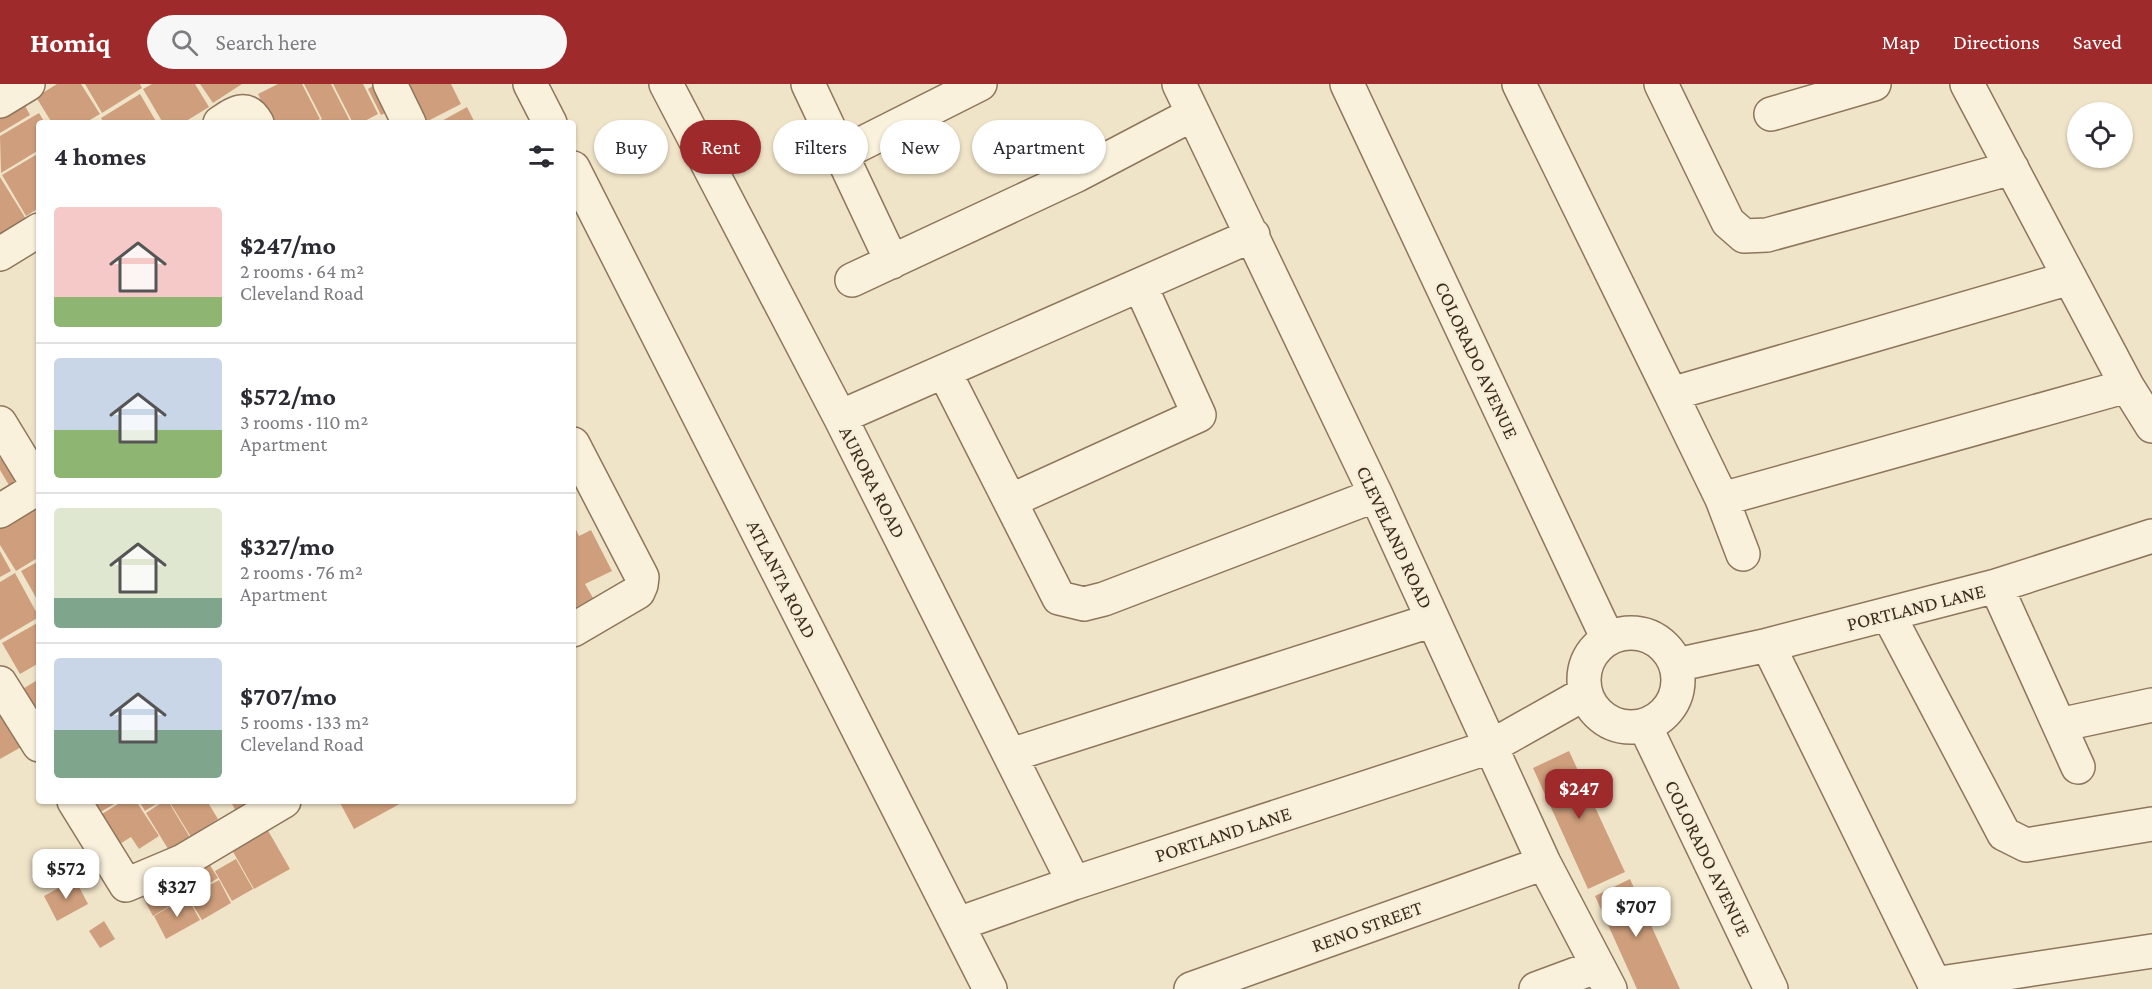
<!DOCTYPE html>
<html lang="en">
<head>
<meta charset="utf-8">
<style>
  :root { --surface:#fff; --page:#f7f7f7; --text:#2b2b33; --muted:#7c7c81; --line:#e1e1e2; --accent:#9e2a2b }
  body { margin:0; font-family:"Crimson Pro",serif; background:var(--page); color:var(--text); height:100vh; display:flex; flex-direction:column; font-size:22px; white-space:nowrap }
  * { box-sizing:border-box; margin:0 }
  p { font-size:20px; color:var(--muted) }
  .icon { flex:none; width:33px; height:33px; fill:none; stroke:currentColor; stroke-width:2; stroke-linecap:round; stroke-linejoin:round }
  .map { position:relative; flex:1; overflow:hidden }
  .details { position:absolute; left:36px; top:36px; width:540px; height:684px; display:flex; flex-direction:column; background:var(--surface); border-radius:6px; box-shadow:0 2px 4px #0004 }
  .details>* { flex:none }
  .top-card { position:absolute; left:594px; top:36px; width:570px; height:54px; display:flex; gap:12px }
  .buttons { position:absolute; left:2067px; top:18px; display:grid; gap:12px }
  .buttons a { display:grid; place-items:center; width:66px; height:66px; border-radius:50%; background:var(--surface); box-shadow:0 2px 4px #0004; font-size:30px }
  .price { position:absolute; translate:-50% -51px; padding:0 14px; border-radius:12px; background:#fff; color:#222; font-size:20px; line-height:39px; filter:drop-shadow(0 2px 3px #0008) }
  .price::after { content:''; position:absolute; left:50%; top:36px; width:18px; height:14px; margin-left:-9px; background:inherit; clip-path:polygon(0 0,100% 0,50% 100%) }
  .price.selected { background:var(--accent); color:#fff }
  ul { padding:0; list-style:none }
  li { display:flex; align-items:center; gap:18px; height:150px; padding:0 18px }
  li+li { border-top:2px solid var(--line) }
  li span { display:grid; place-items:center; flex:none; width:168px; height:120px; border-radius:6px; color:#555 }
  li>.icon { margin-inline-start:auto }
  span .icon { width:72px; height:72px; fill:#fffc; stroke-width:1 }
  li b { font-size:26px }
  h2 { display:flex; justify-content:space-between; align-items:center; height:72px; padding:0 18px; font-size:26px }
  .chip { padding:0 21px; border-radius:27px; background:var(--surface); box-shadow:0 2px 4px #0004; font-size:21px; line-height:54px }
  .chip.selected { background:var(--accent); color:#fff }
  header { display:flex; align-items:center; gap:36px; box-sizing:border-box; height:84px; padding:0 30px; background:var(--accent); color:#fff }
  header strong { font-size:28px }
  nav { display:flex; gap:33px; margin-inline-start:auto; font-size:21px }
  .search { width:420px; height:54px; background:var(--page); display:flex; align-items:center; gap:15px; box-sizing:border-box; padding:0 21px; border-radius:33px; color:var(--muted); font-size:22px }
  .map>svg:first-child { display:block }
  .building { fill:#cf9f7d }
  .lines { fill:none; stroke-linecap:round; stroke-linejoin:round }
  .minor-casing { stroke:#8d765c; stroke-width:36 }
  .minor { stroke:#faf1dc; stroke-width:33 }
  .labels { text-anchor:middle; stroke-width:5; stroke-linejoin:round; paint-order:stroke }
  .street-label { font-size:20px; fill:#3d2e20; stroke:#f7eed8 }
</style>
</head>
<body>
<header>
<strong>Homiq</strong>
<div class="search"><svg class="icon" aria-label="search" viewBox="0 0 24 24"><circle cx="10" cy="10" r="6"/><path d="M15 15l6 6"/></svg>Search here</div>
<nav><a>Map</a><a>Directions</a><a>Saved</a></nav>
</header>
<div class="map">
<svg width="2152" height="905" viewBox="0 0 2152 905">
  <rect width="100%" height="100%" fill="#f0e4c8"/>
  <path class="building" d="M 57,0 L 81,0 L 100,30 L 85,39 L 52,39 L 36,13 Z
    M 85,0 L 140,0 L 142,4 L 102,29 Z
    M 152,0 L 195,0 L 209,23 L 183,39 L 163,39 L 143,5 Z
    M 200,0 L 242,0 L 213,19 Z
    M 278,0 L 302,0 L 320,35 L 312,39 L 272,39 L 258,10 Z
    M 304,0 L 331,0 L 351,39 L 315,39 L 322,35 Z
    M 333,0 L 363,0 L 378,30 L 361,39 L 353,39 Z
    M 376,0 L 398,23 L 381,31 L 368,5 Z
    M 406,0 L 451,0 L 461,20 L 424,39 Z
    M 140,10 L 157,39 L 104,39 L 101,34 Z
    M 23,18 L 30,31 L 0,49 L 0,32 Z
    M 467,23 L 475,39 L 438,39 Z
    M 39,29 L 45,39 L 39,39 L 39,66 L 1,89 L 0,52 Z
    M 39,69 L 39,124 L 26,132 L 2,91 Z
    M 0,93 L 26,135 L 0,151 Z
    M 10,369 L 25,393 L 10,403 L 0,386 L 0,375 Z
    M 37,422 L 39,425 L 39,473 L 16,487 L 0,461 L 0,445 Z
    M 573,439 L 579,452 L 591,446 L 612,487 L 585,500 L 593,514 L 573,525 Z
    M 0,467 L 11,487 L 0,493 Z
    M 39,477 L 39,519 L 21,487 Z
    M 15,489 L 39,533 L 0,556 L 0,498 Z
    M 39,538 L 39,579 L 20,590 L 2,559 Z
    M 39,595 L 39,638 L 21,606 Z
    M 0,627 L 23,662 L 0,675 Z
    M 1569,667 L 1625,788 L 1588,805 L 1533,684 Z
    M 85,717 L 119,717 L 94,732 Z
    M 123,717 L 136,717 L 159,752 L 139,765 L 131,753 L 115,763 L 97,733 Z
    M 139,717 L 161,717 L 145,727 Z
    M 164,717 L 168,717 L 191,755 L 170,768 L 146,729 Z
    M 169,717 L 207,717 L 218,735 L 191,753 Z
    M 238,717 L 261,717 L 238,731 L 232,720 Z
    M 339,717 L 405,717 L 354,745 Z
    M 266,743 L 290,785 L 254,805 L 231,764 Z
    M 206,775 L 218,794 L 200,805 L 188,785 Z
    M 236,775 L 253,805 L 232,817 L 215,787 Z
    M 186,784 L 198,805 L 153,832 L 141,810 Z
    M 75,795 L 88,820 L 57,837 L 44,812 Z
    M 1630,795 L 1680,905 L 1637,905 L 1595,812 Z
    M 219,796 L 231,819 L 202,836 L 188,813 Z
    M 187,813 L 200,836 L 166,855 L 154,832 Z
    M 104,837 L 115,855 L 100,864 L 89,847 Z"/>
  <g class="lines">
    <defs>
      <path id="minor" d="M 390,0 L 409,39
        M 530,0 L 550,39
        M 666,0 L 840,333 L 1074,799
        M 808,0 L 892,178
        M 1179,0 L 1376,411 L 1544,779 L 1610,905
        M 1347,0 L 1607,553
        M 1519,0 L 1671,310 L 2070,194
        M 1661,0 L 1728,138 L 1744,152 L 1767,151 L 2012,84
        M 1967,0 L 2127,302 L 2152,342
        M 0,17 L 28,0
        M 1771,30 L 1874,0
        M 220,39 C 234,30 246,19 257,39
        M 841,70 L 980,0
        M 573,84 L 990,905
        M 0,170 L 39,146
        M 852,196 L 1077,91 L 1193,30
        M 945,289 L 1059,514 L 1084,520 L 1104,515 L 1376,411
        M 1671,310 L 1722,415 L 2127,302
        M 840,333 L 1253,151
        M 0,339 L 39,403
        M 573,360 L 642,493 L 641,501 L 638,508 L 573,546
        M 1722,415 L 1743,470
        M 1010,417 L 1199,331 L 1140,201
        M 0,427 L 39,403
        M 1996,502 L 2078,683
        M 1888,530 L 2004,750 L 2026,761 L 2152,740
        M1584 596a47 47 0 1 1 94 0a47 47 0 1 1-94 0Z
        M 1768,561 L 1937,905
        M 1676,581 L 1768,561 L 1996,502 L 2152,452
        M 0,599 L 39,661
        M 2059,641 L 2152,621
        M 1645,642 L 1771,905
        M 1011,671 L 1433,536
        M 74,717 L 126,801 L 183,777 L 284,717
        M 958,840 L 1074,799 L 1490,663 L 1584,610
        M 1934,900 L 2152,867
        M 1191,905 L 1544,779
        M 1536,905 L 1598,882"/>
    </defs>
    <use href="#minor" class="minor-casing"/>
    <use href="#minor" class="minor"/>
  </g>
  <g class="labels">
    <g class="street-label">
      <text transform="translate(1477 276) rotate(65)" y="7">COLORADO AVENUE</text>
      <text transform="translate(873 398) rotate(63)" y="7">AURORA ROAD</text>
      <text transform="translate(1395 453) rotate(65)" y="7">CLEVELAND ROAD</text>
      <text transform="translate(782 495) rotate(63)" y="7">ATLANTA ROAD</text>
      <text transform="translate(1916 523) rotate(-14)" y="7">PORTLAND LANE</text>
      <text transform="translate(1223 750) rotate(-18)" y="7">PORTLAND LANE</text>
      <text transform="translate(1708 774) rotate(64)" y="7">COLORADO AVENUE</text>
      <text transform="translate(1367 842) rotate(-20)" y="7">RENO STREET</text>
    </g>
  </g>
</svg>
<div class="buttons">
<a><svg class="icon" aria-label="locate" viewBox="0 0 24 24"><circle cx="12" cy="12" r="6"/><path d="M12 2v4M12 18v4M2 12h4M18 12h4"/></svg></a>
</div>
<b class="price selected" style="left:1579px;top:736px">$247</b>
<b class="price" style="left:66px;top:816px">$572</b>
<b class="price" style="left:177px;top:834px">$327</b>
<b class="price" style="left:1636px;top:854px">$707</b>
<div class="top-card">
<a class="chip">Buy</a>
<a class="chip selected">Rent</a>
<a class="chip">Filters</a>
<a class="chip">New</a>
<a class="chip">Apartment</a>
</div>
<section class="details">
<h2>4 homes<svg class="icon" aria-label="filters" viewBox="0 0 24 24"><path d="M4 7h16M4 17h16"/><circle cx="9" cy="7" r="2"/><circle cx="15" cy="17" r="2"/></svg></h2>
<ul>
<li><span style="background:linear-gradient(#f6c9c9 75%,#8fb573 0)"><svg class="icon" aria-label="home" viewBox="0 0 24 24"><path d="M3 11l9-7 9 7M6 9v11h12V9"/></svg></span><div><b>$247/mo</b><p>2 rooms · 64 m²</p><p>Cleveland Road</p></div></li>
<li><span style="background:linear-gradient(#c9d6e8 60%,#8fb573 0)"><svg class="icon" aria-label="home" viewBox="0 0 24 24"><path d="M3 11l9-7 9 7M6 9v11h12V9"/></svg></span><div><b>$572/mo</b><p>3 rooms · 110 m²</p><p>Apartment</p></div></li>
<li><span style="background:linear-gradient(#dfe7d0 75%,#7fa58c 0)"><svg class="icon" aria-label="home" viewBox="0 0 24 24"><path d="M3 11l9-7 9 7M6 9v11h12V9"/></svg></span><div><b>$327/mo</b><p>2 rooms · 76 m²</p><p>Apartment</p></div></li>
<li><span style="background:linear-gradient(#c9d6e8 60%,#7fa58c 0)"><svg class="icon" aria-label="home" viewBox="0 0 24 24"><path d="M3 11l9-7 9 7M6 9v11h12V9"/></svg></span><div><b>$707/mo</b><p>5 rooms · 133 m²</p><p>Cleveland Road</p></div></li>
</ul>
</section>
</div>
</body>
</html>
